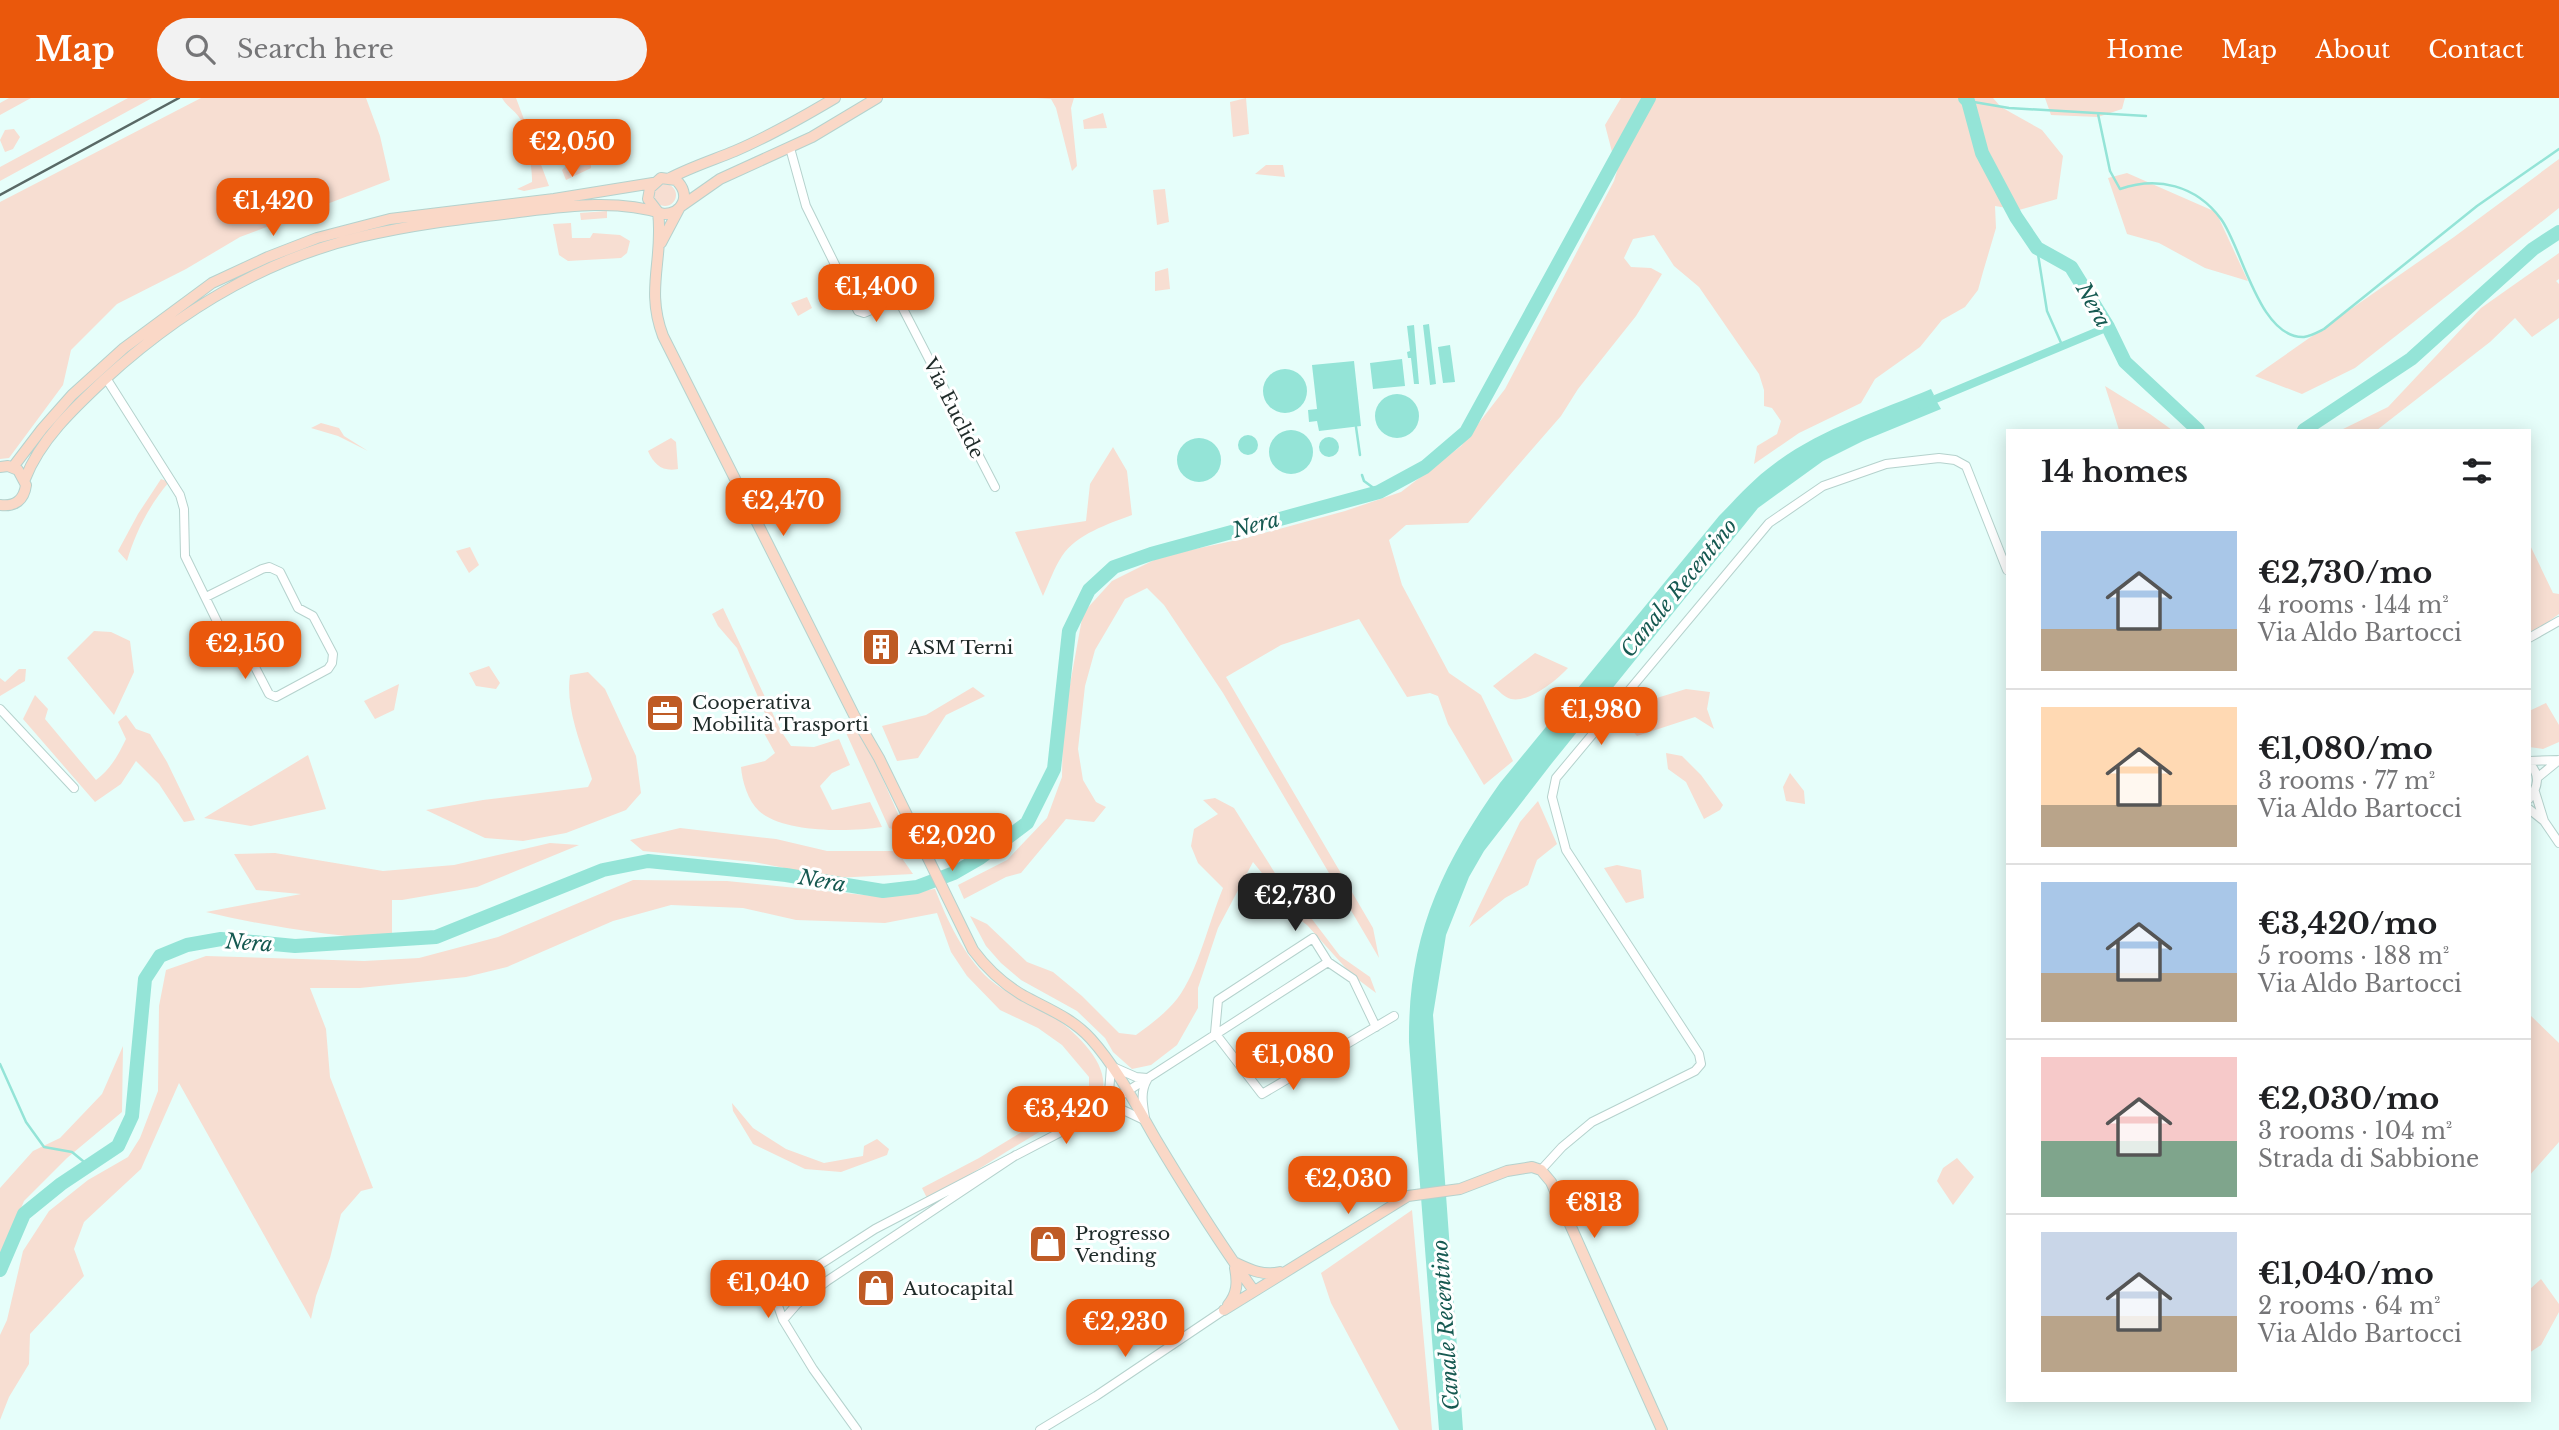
<!DOCTYPE html>
<html lang="en">
<head>
<meta charset="utf-8">
<style>
  :root { --surface:#fff; --page:#f2f2f2; --text:#202124; --muted:#757577; --line:#e0e0e0; --accent:#ea580c }
  body { margin:0; font-family:"Libre Baskerville",serif; background:var(--page); color:var(--text); height:100vh; display:flex; flex-direction:column; font-size:26px; white-space:nowrap }
  * { box-sizing:border-box; margin:0 }
  p { font-size:23px; color:var(--muted) }
  .icon { flex:none; width:38px; height:38px; fill:none; stroke:currentColor; stroke-width:2; stroke-linecap:round; stroke-linejoin:round }
  .map { position:relative; flex:1; overflow:hidden }
  .panel { position:absolute; left:2006px; top:331px; width:525px; height:973px; display:flex; flex-direction:column; background:var(--surface); border-radius:0px; box-shadow:0 4px 18px #0003 }
  .panel>* { flex:none }
  .price { position:absolute; translate:-50% -60px; padding:0 16px; border-radius:14px; background:var(--accent); color:#fff; font-size:23px; line-height:46px; filter:drop-shadow(0 2px 4px #0008) }
  .price::after { content:''; position:absolute; left:50%; top:42px; width:21px; height:16px; margin-left:-10px; background:inherit; clip-path:polygon(0 0,100% 0,50% 100%) }
  .price.selected { background:#222; color:#fff }
  ul { padding:0; list-style:none }
  li { display:flex; align-items:center; gap:21px; height:175px; padding:0 35px }
  li+li { border-top:2px solid var(--line) }
  li span { display:grid; place-items:center; flex:none; width:196px; height:140px; border-radius:0px; color:#555 }
  li>.icon { margin-inline-start:auto }
  span .icon { width:84px; height:84px; fill:#fffc; stroke-width:1 }
  li b { font-size:30px }
  h2 { display:flex; justify-content:space-between; align-items:center; height:84px; padding:0 35px; font-size:30px }
  header { display:flex; align-items:center; gap:42px; box-sizing:border-box; height:98px; padding:0 35px; background:var(--accent); color:#fff }
  header strong { font-size:33px }
  nav { display:flex; gap:38px; margin-inline-start:auto; font-size:24px }
  .search { width:490px; height:63px; background:var(--page); display:flex; align-items:center; gap:18px; box-sizing:border-box; padding:0 24px; border-radius:38px; color:var(--muted); font-size:26px }
  .map>svg:first-child { display:block }
  .green { fill:#f7ded2 }
  .water { fill:#94e4d7 }
  .lines { fill:none; stroke-linecap:round; stroke-linejoin:round }
  .stream { stroke:#94e4d7; stroke-width:2.5 }
  .canal { stroke:#94e4d7; stroke-width:8 }
  .river { stroke:#94e4d7; stroke-width:14 }
  .minor-casing { stroke:#b5d2cd; stroke-width:10 }
  .secondary-casing { stroke:#b5d2cd; stroke-width:12 }
  .minor { stroke:#fff; stroke-width:8 }
  .secondary { stroke:#fad8c7; stroke-width:10 }
  .rail { stroke:#596966; stroke-width:2.5 }
  .labels { text-anchor:middle; stroke-width:6; stroke-linejoin:round; paint-order:stroke }
  .street-label { font-size:19px; fill:#1f2b29; stroke:#fff }
  .poi-label { font-size:19px; fill:#1f2b29; stroke:#fff; text-anchor:start }
  .water-label { font-size:21px; font-style:italic; fill:#165951; stroke:#fff }
</style>
</head>
<body>
<header>
<strong>Map</strong>
<div class="search"><svg class="icon" aria-label="search" viewBox="0 0 24 24"><circle cx="10" cy="10" r="6"/><path d="M15 15l6 6"/></svg>Search here</div>
<nav><a>Home</a><a>Map</a><a>About</a><a>Contact</a></nav>
</header>
<div class="map">
<svg width="2559" height="1332" viewBox="0 0 2559 1332">
  <rect width="100%" height="100%" fill="#e6fefa"/>
  <path class="green" d="M 9,0 L 31,0 L 0,17 L 0,5 Z
    M 128,0 L 152,0 L 0,83 L 0,69 Z
    M 201,0 L 366,0 L 380,38 L 390,82 L 240,139 L 186,171 L 117,206 L 71,252 L 63,287 L 9,360 L 0,361 L 0,104 Z
    M 502,0 L 516,0 L 549,88 L 524,93 L 517,91 L 532,84 C 533,74 526,31 521,22 C 516,13 507,9 502,0 Z
    M 1036,0 L 1074,0 L 1071,10 L 1077,68 L 1072,73 L 1056,10 L 1051,1 Z
    M 1246,0 L 1249,36 L 1233,39 L 1230,4 Z
    M 1621,0 L 1993,0 L 2001,9 L 2042,32 L 2063,58 L 2057,101 L 2019,112 L 1995,108 L 1996,130 L 1983,174 L 1978,192 L 1965,209 L 1942,222 L 1920,249 L 1875,281 L 1861,305 L 1799,335 L 1754,366 L 1757,348 L 1777,336 L 1781,323 L 1772,310 L 1764,308 L 1764,292 L 1759,276 L 1699,189 L 1674,168 L 1654,137 L 1633,141 L 1624,160 L 1631,169 L 1651,170 L 1662,176 L 1636,218 L 1578,291 L 1561,318 L 1468,425 L 1406,427 L 1389,442 L 1402,487 L 1449,575 L 1481,597 L 1513,663 L 1484,687 L 1448,626 L 1438,598 L 1430,595 L 1407,599 L 1359,521 L 1281,547 L 1226,579 L 1373,830 L 1379,860 L 1223,595 L 1164,507 L 1147,490 L 1125,501 L 1095,552 L 1085,588 L 1078,651 L 1083,682 L 1096,704 L 1106,709 L 1094,724 L 1066,721 L 1021,775 L 1006,779 L 964,801 L 958,787 L 1007,762 L 1047,720 L 1062,679 L 1063,625 L 1083,515 L 1112,483 L 1162,458 L 1242,441 L 1345,413 L 1401,394 L 1461,348 L 1505,291 L 1614,83 L 1617,73 L 1605,27 Z
    M 2045,0 L 2125,0 L 2122,11 L 2098,19 L 2051,17 Z
    M 1103,15 L 1107,30 L 1084,31 L 1083,22 Z
    M 14,31 L 20,39 L 13,51 L 5,54 L 0,42 L 5,32 Z
    M 591,59 L 591,70 L 566,82 L 562,72 L 566,68 Z
    M 2559,61 L 2559,110 L 2355,270 L 2302,296 L 2255,278 L 2454,139 Z
    M 1266,67 L 1283,67 L 1285,79 L 1255,76 Z
    M 2127,75 L 2216,114 L 2248,183 L 2205,170 L 2159,145 L 2127,136 L 2108,80 Z
    M654 97a11 11 0 1 1 22 0a11 11 0 1 1-22 0Z
    M 1165,91 L 1169,124 L 1157,127 L 1153,92 Z
    M 607,113 L 607,120 L 581,122 L 580,115 Z
    M 571,125 L 572,140 L 590,140 L 593,135 L 620,137 L 630,143 L 627,155 L 621,160 L 568,163 L 559,157 L 553,126 Z
    M 2559,155 L 2559,181 L 2556,183 L 2559,186 L 2559,220 L 2532,239 L 2515,220 L 2490,244 L 2377,332 L 2341,332 L 2388,309 L 2481,210 Z
    M 1168,170 L 1170,191 L 1155,193 L 1155,174 Z
    M 807,199 L 812,210 L 798,218 L 791,205 Z
    M 2105,288 L 2150,316 L 2172,332 L 2119,332 Z
    M 321,325 L 339,330 L 344,338 L 368,353 L 338,338 L 311,330 Z
    M 671,340 L 676,344 L 678,371 C 663,374 654,367 648,353 Z
    M 1113,349 L 1127,373 L 1132,417 C 1108,426 1077,436 1062,458 C 1054,470 1049,485 1043,498 L 1015,434 L 1086,423 L 1090,386 Z
    M 161,381 L 169,384 C 150,406 135,435 127,463 L 118,453 L 138,416 Z
    M 2529,445 L 2553,495 L 2559,496 L 2559,516 L 2529,538 Z
    M 470,449 L 479,467 L 469,475 L 456,453 Z
    M 723,510 L 781,633 L 791,648 L 814,649 L 839,641 L 850,667 L 832,675 L 820,688 L 832,712 L 870,704 L 882,729 C 850,734 784,735 759,713 C 748,703 742,683 741,669 L 765,663 L 775,655 L 764,635 L 767,620 L 737,550 L 718,528 L 712,516 Z
    M 94,533 L 111,534 L 130,543 L 134,574 L 114,617 L 67,560 Z
    M 1535,555 L 1568,570 C 1557,582 1529,605 1511,601 C 1505,600 1498,592 1493,588 Z
    M 489,568 L 500,585 L 496,591 L 476,588 L 469,575 Z
    M 19,571 L 26,571 L 25,583 L 0,598 L 0,580 L 5,584 Z
    M 588,574 L 605,591 L 636,658 L 641,695 L 626,712 L 566,735 L 523,743 L 485,740 L 426,712 L 483,702 L 588,689 L 592,681 C 582,648 565,611 570,577 Z
    M 399,586 L 394,612 L 375,621 L 364,603 Z
    M 973,589 L 985,598 L 946,617 L 918,660 L 897,663 L 882,628 L 926,617 Z
    M 1686,591 L 1710,594 L 1707,611 L 1714,631 L 1695,619 L 1637,638 L 1625,625 L 1647,603 Z
    M 35,597 L 48,611 L 45,621 L 96,682 C 110,672 119,656 126,641 L 118,624 L 126,617 L 136,631 L 150,636 L 167,664 L 195,722 L 184,724 L 159,686 L 136,663 L 121,686 L 95,704 L 23,621 Z
    M 2546,605 L 2559,627 L 2559,644 L 2543,651 L 2529,649 L 2529,613 Z
    M 857,623 L 907,736 L 889,730 L 843,628 Z
    M 1666,655 L 1682,658 L 1701,677 L 1723,707 L 1720,712 L 1704,721 L 1686,684 L 1668,671 Z
    M 308,657 L 326,711 L 251,728 L 204,720 Z
    M 1790,675 L 1804,693 L 1805,706 L 1786,703 L 1783,689 Z
    M 1215,700 L 1234,710 L 1285,791 L 1299,804 L 1340,858 L 1370,879 L 1376,895 L 1352,877 L 1307,827 L 1271,800 L 1270,785 L 1253,764 L 1218,830 L 1198,890 L 1198,910 L 1177,947 L 1151,967 L 1132,971 L 1113,954 L 1105,940 L 1077,913 L 1021,882 L 1001,865 L 986,848 L 970,818 L 987,826 L 1027,864 L 1053,874 L 1082,898 L 1119,935 L 1136,937 C 1150,927 1166,915 1177,901 C 1198,874 1209,823 1223,790 L 1198,765 L 1191,748 L 1194,731 L 1218,716 L 1203,702 Z
    M 1538,703 L 1557,746 L 1537,762 L 1528,787 L 1505,800 L 1469,829 L 1520,724 Z
    M 680,730 L 776,741 L 827,753 L 897,753 L 913,776 L 834,780 L 754,764 L 643,753 L 630,742 Z
    M 550,745 L 579,747 L 477,789 L 402,802 L 392,802 L 392,843 C 329,837 268,829 206,814 L 301,796 L 256,792 L 234,756 L 275,755 L 383,773 L 454,767 Z
    M 1617,767 L 1641,772 L 1644,800 L 1626,805 L 1604,770 Z
    M 633,782 L 727,783 L 884,799 L 935,791 C 947,822 964,858 989,881 C 1006,896 1025,902 1044,913 C 1069,926 1127,977 1093,1007 C 1080,1018 1057,1024 1041,1033 C 1003,1055 967,1080 927,1100 L 922,1090 L 979,1060 L 1089,993 L 1089,979 L 1062,947 L 1038,930 L 1000,912 L 967,878 L 951,854 L 937,815 L 885,825 L 796,822 L 743,810 L 671,807 L 613,823 L 507,869 L 466,879 L 360,890 L 310,890 L 326,931 L 330,979 L 373,1090 L 361,1093 L 341,1116 L 330,1160 L 316,1198 L 311,1221 L 179,985 L 141,1071 L 84,1124 L 74,1151 L 84,1178 L 30,1236 L 29,1266 L 9,1299 L 0,1322 L 0,1237 L 7,1222 L 23,1153 L 49,1113 L 88,1082 L 128,1059 L 140,1040 L 158,993 L 159,908 L 166,872 L 206,858 L 364,863 L 419,860 L 498,839 Z
    M 2529,916 L 2559,945 L 2559,1044 L 2529,1078 Z
    M 123,948 L 122,1014 L 67,1060 L 24,1103 L 0,1160 L 0,1090 L 33,1053 L 60,1040 L 102,996 Z
    M 732,1005 L 753,1030 L 786,1051 L 824,1065 L 863,1058 L 864,1048 L 877,1041 L 889,1051 L 887,1057 L 841,1074 L 805,1071 L 753,1046 L 733,1013 Z
    M 1957,1060 L 1974,1079 L 1953,1107 L 1937,1083 L 1943,1070 Z
    M 1412,1112 L 1432,1332 L 1399,1332 L 1331,1205 L 1321,1175 Z
    M 2541,1181 L 2559,1206 L 2559,1214 L 2541,1247 L 2529,1255 L 2529,1192 Z"/>
  <path class="water" d="M 1429,226 L 1436,286 L 1430,287 L 1423,227 Z
    M 1414,227 L 1419,286 L 1414,286 L 1411,260 L 1408,260 L 1407,254 L 1410,253 L 1407,228 Z
    M 1450,247 L 1455,284 L 1443,285 L 1438,249 Z
    M 1402,261 L 1405,288 L 1373,291 L 1370,265 Z
    M 1354,263 L 1361,328 L 1319,333 L 1317,323 L 1309,324 L 1308,312 L 1317,311 L 1312,267 Z
    M1263 293a22 22 0 1 1 44 0a22 22 0 1 1-44 0Z
    M 1931,291 L 1934,297 L 1928,304 L 1937,304 L 1941,311 L 1863,343 L 1823,363 L 1758,410 L 1552,665 L 1484,753 L 1469,779 L 1446,837 L 1433,917 L 1463,1332 L 1439,1332 L 1409,944 C 1408,839 1440,770 1500,685 L 1719,418 C 1737,400 1753,381 1774,366 C 1820,331 1879,313 1931,291 Z
    M1375 318a22 22 0 1 1 44 0a22 22 0 1 1-44 0Z
    M1269 354a22 22 0 1 1 44 0a22 22 0 1 1-44 0Z
    M1238 347a10 10 0 1 1 20 0a10 10 0 1 1-20 0Z
    M1319 349a10 10 0 1 1 20 0a10 10 0 1 1-20 0Z
    M1177 362a22 22 0 1 1 44 0a22 22 0 1 1-44 0Z"/>
  <g class="lines">
    <path class="stream" d="M 1968,3 L 2009,10 L 2146,18
      M 2098,16 L 2110,73 L 2120,91 C 2157,78 2196,87 2221,121 C 2242,149 2259,241 2304,239 C 2311,238 2318,234 2324,231 L 2477,108 L 2559,51
      M 2037,150 L 2047,213 L 2062,247
      M 1356,329 L 1360,357
      M 1362,377 L 1364,383 L 1379,394
      M 0,966 L 26,1024 L 44,1049 L 72,1054 L 89,1068"/>
    <path class="canal" d="M 1921,307 L 2108,229"/>
    <path class="river" d="M 1965,0 L 1968,3 L 1982,55 L 2016,119 L 2037,150 L 2071,169 L 2108,229 L 2125,264 L 2198,332
      M 2304,332 L 2411,261 L 2533,151 L 2559,134
      M 0,1172 L 24,1116 L 61,1086 L 118,1048 L 132,1018 L 145,881 L 160,858 L 187,847 L 221,841 L 295,848 L 436,839 L 603,772 L 648,763 L 786,777 L 883,793 L 917,789 L 954,775 L 980,760 L 1027,725 L 1054,671 L 1069,533 L 1089,492 L 1114,469 L 1151,456 L 1379,394 L 1425,369 L 1466,334 L 1649,0"/>
    <defs>
      <path id="minor" d="M 790,50 L 806,108 L 858,213 L 864,215 L 893,203 L 899,203 L 995,389
        M 106,280 L 180,397 L 184,411 L 185,458 L 233,556 L 255,569 L 269,596 L 276,599 L 328,571 L 332,565 L 333,556 L 313,518 L 298,510 L 280,474 L 269,469 L 262,471 L 206,499
        M 2529,540 L 2559,523
        M 0,611 L 74,690
        M 2529,663 L 2558,662
        M 2529,666 C 2541,676 2538,690 2529,701
        M 2537,680 L 2559,662
        M 2535,694 L 2544,723
        M 2529,711 L 2544,723 L 2559,745
        M 1376,929 L 1353,881 L 1328,864 L 1313,840 L 1218,902 L 1215,935 L 1262,996 L 1394,918
        M 1102,1008 L 1109,995 L 1111,968 L 1136,979 L 1147,980
        M 1101,1011 L 1123,1012 L 1144,1022
        M 1145,1020 C 1143,1007 1140,994 1147,982
        M 1016,1057 L 827,1183 L 797,1206 L 783,1222 L 777,1205 L 793,1184 L 875,1131 L 1078,1025 L 1328,864
        M 1541,1072 L 1562,1049 L 1592,1024 L 1695,973 L 1701,966 L 1699,956 L 1566,752 L 1552,699 L 1556,680 L 1769,425 L 1823,388 L 1886,366 L 1939,360 L 1955,362 L 1966,368 L 2007,472
        M 783,1222 L 813,1271 L 857,1332
        M 1040,1332 L 1096,1298 L 1224,1212"/>
      <path id="secondary" d="M 670,80 C 691,69 713,62 735,53 C 770,38 803,19 835,0
        M 658,114 C 664,161 645,191 663,238 L 854,617 L 879,660 L 973,852 C 987,871 1003,886 1024,898 C 1048,911 1072,920 1091,941 C 1117,970 1136,1007 1155,1040 C 1186,1092 1219,1144 1254,1193
        M 661,145 L 680,109 L 720,81 L 812,39 L 877,0
        M 0,369 L 8,368 L 18,372 L 26,387 C 24,402 15,409 0,407
        M 13,369 L 42,331 L 72,297 L 124,250 L 212,185 L 268,159 L 317,140 L 390,121 L 554,101 L 653,85
        M 25,381 C 40,342 74,310 104,282 C 176,216 263,162 360,139 C 409,127 460,121 511,115 C 561,109 615,100 664,116 C 684,115 691,96 676,82 L 661,80 L 650,90 L 648,101 L 658,114
        M 1236,1165 C 1251,1172 1263,1178 1280,1174
        M 1228,1207 C 1237,1196 1238,1185 1235,1170
        M 1224,1212 L 1408,1098 L 1460,1091 L 1507,1073 L 1532,1069 L 1541,1072 L 1551,1084 L 1662,1332"/>
    </defs>
    <use href="#minor" class="minor-casing"/>
    <use href="#secondary" class="secondary-casing"/>
    <use href="#minor" class="minor"/>
    <use href="#secondary" class="secondary"/>
    <path class="rail" d="M 0,97 L 179,0"/>
  </g>
  <defs>
    <symbol id="building-square" viewBox="-11 -11 22 22"><rect x="-9" y="-9" width="18" height="18" rx="4" fill="#bf5b25" stroke="#fff"/><path d="M-4-6H4V6H1V3H-1V6H-4ZM-2.5-4.3h1.7v1.8h-1.7ZM.8-4.3h1.7v1.8H.8ZM-2.5-1h1.7V.8h-1.7ZM.8-1h1.7V.8H.8Z" fill="#fff"/></symbol>
    <symbol id="office-square" viewBox="-11 -11 22 22"><rect x="-9" y="-9" width="18" height="18" rx="4" fill="#bf5b25" stroke="#fff"/><path d="M-6-3h4V-5.5h4V-3h4V5H-6ZM-1-4.5V-3h2v-1.5ZM-6 0V1H6V0Z" fill="#fff"/></symbol>
    <symbol id="shop-square" viewBox="-11 -11 22 22"><rect x="-9" y="-9" width="18" height="18" rx="4" fill="#bf5b25" stroke="#fff"/><path d="M-5-2.5h2.3a2.7 3.5 0 0 1 5.4 0H5L5.5 6h-11ZM-1.5-2.5h3a1.5 2.3 0 0 0-3 0Z" fill="#fff"/></symbol>
  </defs>
  <g fill-rule="evenodd">
    <use href="#building-square" x="859" y="527" width="44" height="44"/>
    <use href="#office-square" x="643" y="593" width="44" height="44"/>
    <use href="#shop-square" x="1026" y="1124" width="44" height="44"/>
    <use href="#shop-square" x="854" y="1168" width="44" height="44"/>
  </g>
  <g class="labels">
    <g class="street-label">
      <text transform="translate(954 310) rotate(63)" y="7">Via Euclide</text>
    </g>
    <g class="poi-label">
      <text x="908" y="556">ASM Terni</text>
      <text x="692" y="611">Cooperativa<tspan x="692" dy="22">Mobilità Trasporti</tspan></text>
      <text x="1075" y="1142">Progresso<tspan x="1075" dy="22">Vending</tspan></text>
      <text x="903" y="1197">Autocapital</text>
    </g>
    <g class="water-label">
      <text transform="translate(2093 207) rotate(61)" y="7">Nera</text>
      <text transform="translate(1256 427) rotate(-15)" y="7">Nera</text>
      <text transform="translate(1679 490) rotate(-51)" y="7">Canale Recentino</text>
      <text transform="translate(822 783) rotate(10)" y="7">Nera</text>
      <text transform="translate(249 845) rotate(4)" y="7">Nera</text>
      <text transform="translate(1446 1227) rotate(-94)" y="7">Canale Recentino</text>
    </g>
  </g>
</svg>
<b class="price" style="left:572px;top:81px">€2,050</b>
<b class="price" style="left:273px;top:140px">€1,420</b>
<b class="price" style="left:876px;top:226px">€1,400</b>
<b class="price" style="left:783px;top:440px">€2,470</b>
<b class="price" style="left:245px;top:583px">€2,150</b>
<b class="price" style="left:1601px;top:649px">€1,980</b>
<b class="price" style="left:952px;top:775px">€2,020</b>
<b class="price selected" style="left:1295px;top:835px">€2,730</b>
<b class="price" style="left:1293px;top:994px">€1,080</b>
<b class="price" style="left:1066px;top:1048px">€3,420</b>
<b class="price" style="left:1348px;top:1118px">€2,030</b>
<b class="price" style="left:1594px;top:1142px">€813</b>
<b class="price" style="left:768px;top:1222px">€1,040</b>
<b class="price" style="left:1125px;top:1261px">€2,230</b>
<section class="panel">
<h2>14 homes<svg class="icon" aria-label="filters" viewBox="0 0 24 24"><path d="M4 7h16M4 17h16"/><circle cx="9" cy="7" r="2"/><circle cx="15" cy="17" r="2"/></svg></h2>
<ul>
<li><span style="background:linear-gradient(#a9c7e8 70%,#b9a48a 0)"><svg class="icon" aria-label="home" viewBox="0 0 24 24"><path d="M3 11l9-7 9 7M6 9v11h12V9"/></svg></span><div><b>€2,730/mo</b><p>4 rooms · 144 m²</p><p>Via Aldo Bartocci</p></div></li>
<li><span style="background:linear-gradient(#ffd9b3 70%,#b9a48a 0)"><svg class="icon" aria-label="home" viewBox="0 0 24 24"><path d="M3 11l9-7 9 7M6 9v11h12V9"/></svg></span><div><b>€1,080/mo</b><p>3 rooms · 77 m²</p><p>Via Aldo Bartocci</p></div></li>
<li><span style="background:linear-gradient(#a9c7e8 65%,#b9a48a 0)"><svg class="icon" aria-label="home" viewBox="0 0 24 24"><path d="M3 11l9-7 9 7M6 9v11h12V9"/></svg></span><div><b>€3,420/mo</b><p>5 rooms · 188 m²</p><p>Via Aldo Bartocci</p></div></li>
<li><span style="background:linear-gradient(#f6c9c9 60%,#7fa58c 0)"><svg class="icon" aria-label="home" viewBox="0 0 24 24"><path d="M3 11l9-7 9 7M6 9v11h12V9"/></svg></span><div><b>€2,030/mo</b><p>3 rooms · 104 m²</p><p>Strada di Sabbione</p></div></li>
<li><span style="background:linear-gradient(#c9d6e8 60%,#b9a48a 0)"><svg class="icon" aria-label="home" viewBox="0 0 24 24"><path d="M3 11l9-7 9 7M6 9v11h12V9"/></svg></span><div><b>€1,040/mo</b><p>2 rooms · 64 m²</p><p>Via Aldo Bartocci</p></div></li>
</ul>
</section>
</div>
</body>
</html>
